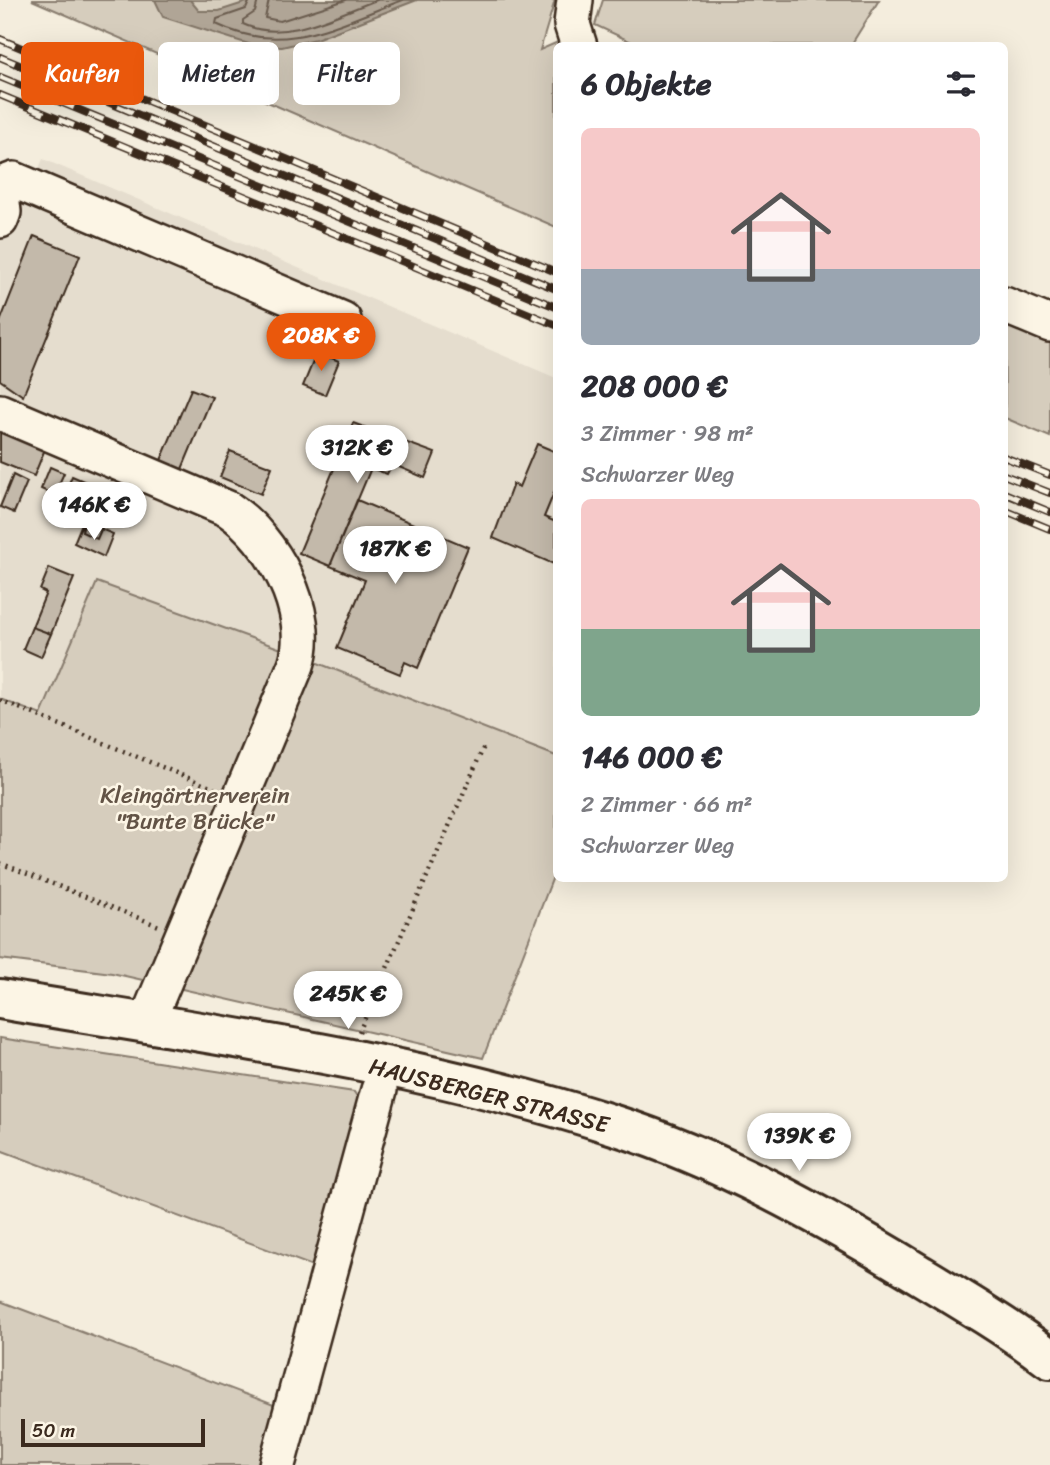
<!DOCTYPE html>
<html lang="de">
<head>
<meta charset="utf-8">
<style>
  :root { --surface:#fff; --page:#f7f7f7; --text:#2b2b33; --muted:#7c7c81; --accent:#ea580c }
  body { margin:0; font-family:Sriracha,sans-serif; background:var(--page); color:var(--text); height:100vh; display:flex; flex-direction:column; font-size:26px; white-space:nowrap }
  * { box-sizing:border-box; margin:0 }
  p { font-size:23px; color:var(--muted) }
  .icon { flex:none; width:38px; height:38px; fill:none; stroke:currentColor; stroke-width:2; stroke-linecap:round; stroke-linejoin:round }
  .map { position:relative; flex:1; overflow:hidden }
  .drawer { position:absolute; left:553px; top:42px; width:455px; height:840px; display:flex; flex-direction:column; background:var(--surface); border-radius:10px; box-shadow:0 7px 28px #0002 }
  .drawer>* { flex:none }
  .top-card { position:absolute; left:21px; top:42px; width:427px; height:63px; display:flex; gap:14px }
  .scale { position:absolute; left:21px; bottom:18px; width:184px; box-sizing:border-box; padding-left:7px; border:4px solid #3b2a1e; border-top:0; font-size:19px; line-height:24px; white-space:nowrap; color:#3b2a1e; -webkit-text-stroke:5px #fcf5e5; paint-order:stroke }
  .price { position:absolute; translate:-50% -60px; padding:0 16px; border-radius:24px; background:#fff; color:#222; font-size:23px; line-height:46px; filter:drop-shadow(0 2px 4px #0008) }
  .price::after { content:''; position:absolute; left:50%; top:42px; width:21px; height:16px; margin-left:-10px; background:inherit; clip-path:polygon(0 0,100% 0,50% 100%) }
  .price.current { background:var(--accent); color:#fff }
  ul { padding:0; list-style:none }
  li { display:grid; align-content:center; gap:14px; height:371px; padding:0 28px }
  li span { display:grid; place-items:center; height:217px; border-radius:10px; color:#555 }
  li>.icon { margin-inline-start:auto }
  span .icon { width:126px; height:126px; fill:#fffc; stroke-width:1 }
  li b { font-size:30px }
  h2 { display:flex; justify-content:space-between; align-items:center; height:84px; padding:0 28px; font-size:30px }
  .tag { padding:0 24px; border-radius:10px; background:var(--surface); box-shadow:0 7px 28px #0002; font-size:24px; line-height:63px }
  .tag.current { background:var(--accent); color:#fff }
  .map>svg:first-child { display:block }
  .built { fill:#e5ddce }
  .green { fill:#d6cdbd; stroke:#887c6e; stroke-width:2 }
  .water { fill:#b0a596; stroke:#817466; stroke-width:2 }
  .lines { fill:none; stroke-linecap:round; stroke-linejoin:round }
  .shore { stroke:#6a5b4e; stroke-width:2 }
  .building { fill:#c3b9aa; stroke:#3b2a1e; stroke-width:2 }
  .minor-casing { stroke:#3b2a1e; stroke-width:40 }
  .major-casing { stroke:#3b2a1e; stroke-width:44 }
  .path { stroke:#3b2a1e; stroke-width:4.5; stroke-dasharray:2 5; stroke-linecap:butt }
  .minor { stroke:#fcf5e5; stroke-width:35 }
  .major { stroke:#fcf5e5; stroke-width:38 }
  .rail-casing { stroke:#3b2a1e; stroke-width:8 }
  .rail { stroke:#fcf5e5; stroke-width:5; stroke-dasharray:16; stroke-linecap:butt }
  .labels { text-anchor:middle; stroke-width:5; stroke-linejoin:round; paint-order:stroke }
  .park-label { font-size:23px; fill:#625346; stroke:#fcf5e5 }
  .street-label { font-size:23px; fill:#3b2a1e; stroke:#fcf5e5 }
</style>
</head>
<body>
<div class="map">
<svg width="1050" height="1465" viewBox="0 0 1050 1465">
  <rect width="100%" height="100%" fill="#f4eddd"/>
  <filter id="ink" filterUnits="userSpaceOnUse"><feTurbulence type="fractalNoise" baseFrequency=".0143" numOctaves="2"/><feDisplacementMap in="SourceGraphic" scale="14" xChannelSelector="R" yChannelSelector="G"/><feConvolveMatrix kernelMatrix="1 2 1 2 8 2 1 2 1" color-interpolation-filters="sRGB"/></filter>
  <g filter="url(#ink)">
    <path class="built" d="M 43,159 L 556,378 L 556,756 L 287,651 L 97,582 L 40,715 L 0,699 L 0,194 L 23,205 Z"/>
    <path class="green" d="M 32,0 L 555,0 L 540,50 L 567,38 L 572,45 L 556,46 L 556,227 Z
      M 603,0 L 879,0 L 851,45 L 638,45 L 595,25 Z
      M 1004,310 L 1050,330 L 1050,437 L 1005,418 Z
      M 97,582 L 287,651 L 556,756 L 556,869 L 483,1058 L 112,973 L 0,959 L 0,699 L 41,715 Z
      M 0,1038 L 354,1092 L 368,1113 L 326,1271 L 0,1150 Z
      M 0,1301 L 287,1410 L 271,1465 L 0,1465 Z"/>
    <path class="water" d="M 155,0 L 190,0 L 199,11 L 219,11 L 253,0 L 417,0 L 316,39 L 282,47 L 255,46 L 163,17 Z"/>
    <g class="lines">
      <path class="shore" d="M 250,0 L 246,9 L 217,19 L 216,24 C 284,57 337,24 403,0
        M 258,0 L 255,12 L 243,20 L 243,24 C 285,44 337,14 377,0
        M 269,0 L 265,18 L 280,21 L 346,0"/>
    </g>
    <path class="building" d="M 34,236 L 80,255 L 23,396 L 0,380 L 0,322 Z
      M 317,352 L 339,361 L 325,395 L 303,386 Z
      M 191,389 L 212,397 L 180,474 L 159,465 Z
      M 353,423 L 435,453 L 425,478 L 392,464 L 387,474 L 371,468 L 330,566 L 299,553 Z
      M 0,430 L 45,449 L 34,476 L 0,462 Z
      M 537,444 L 556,452 L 556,488 L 544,517 L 556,522 L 556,565 L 493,538 L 513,484 L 519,487 Z
      M 230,451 L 272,467 L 261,494 L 220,477 Z
      M 50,467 L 64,473 L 54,495 L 41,489 Z
      M 13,475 L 27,482 L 14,513 L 0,507 Z
      M 72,476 L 116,495 L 97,539 L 82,532 L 85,521 L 58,510 Z
      M 357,500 L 468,547 L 418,668 L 405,662 L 400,674 L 337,648 L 365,580 L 330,566 Z
      M 83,521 L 82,532 L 97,539 L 101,529 L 113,534 L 104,557 L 74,543 Z
      M 49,568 L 74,578 L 51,634 L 32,627 L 46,593 L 40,590 Z
      M 32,627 L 51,634 L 41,657 L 23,649 Z"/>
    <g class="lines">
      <defs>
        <path id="minor" d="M 575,0 L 572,24 L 579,46
          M 0,184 L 3,212 L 0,220
          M 1,185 L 14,180 L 343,320
          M 1004,305 L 1050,324
          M 0,412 L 228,509 C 272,538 314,612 296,665 L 146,1024
          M 277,1465 L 379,1090"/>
        <path id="major" d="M 0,999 C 202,1033 419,1062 614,1125 C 721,1159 821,1215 917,1273 C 962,1300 1009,1328 1050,1359"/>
      </defs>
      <use href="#minor" class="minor-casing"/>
      <use href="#major" class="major-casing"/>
      <path class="path" d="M 0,700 L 215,789
        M 0,863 L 159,926
        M 359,1032 L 485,744"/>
      <use href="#minor" class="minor"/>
      <use href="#major" class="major"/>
      <defs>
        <path id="rail" d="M 0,39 L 556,272
          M 0,57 L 556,289
          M 0,77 L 556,307
          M 0,95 L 556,325
          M 1004,457 L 1050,475
          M 1004,475 L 1050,493
          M 1004,493 L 1050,512
          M 1004,510 L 1050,529"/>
      </defs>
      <use href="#rail" class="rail-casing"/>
      <use href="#rail" class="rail"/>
    </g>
  </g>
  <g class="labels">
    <g class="park-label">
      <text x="195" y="803">Kleingärtnerverein<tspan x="195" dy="26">"Bunte Brücke"</tspan></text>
    </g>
    <g class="street-label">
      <text transform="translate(489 1095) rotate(14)" y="8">HAUSBERGER STRASSE</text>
    </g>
  </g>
</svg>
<div class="scale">50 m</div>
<b class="price current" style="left:321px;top:373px">208K €</b>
<b class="price" style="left:357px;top:485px">312K €</b>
<b class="price" style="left:94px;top:542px">146K €</b>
<b class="price" style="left:395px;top:586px">187K €</b>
<b class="price" style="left:348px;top:1031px">245K €</b>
<b class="price" style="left:799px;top:1173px">139K €</b>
<div class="top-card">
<a class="tag current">Kaufen</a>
<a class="tag">Mieten</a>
<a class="tag">Filter</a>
</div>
<section class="drawer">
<h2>6 Objekte<svg class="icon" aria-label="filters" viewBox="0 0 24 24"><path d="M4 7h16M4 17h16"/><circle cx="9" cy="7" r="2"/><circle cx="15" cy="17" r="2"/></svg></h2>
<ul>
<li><span style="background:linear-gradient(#f6c9c9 65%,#9aa5b1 0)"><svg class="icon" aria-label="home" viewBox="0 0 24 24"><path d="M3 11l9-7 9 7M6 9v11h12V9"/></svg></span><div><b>208 000 €</b><p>3 Zimmer · 98 m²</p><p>Schwarzer Weg</p></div></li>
<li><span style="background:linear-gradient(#f6c9c9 60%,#7fa58c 0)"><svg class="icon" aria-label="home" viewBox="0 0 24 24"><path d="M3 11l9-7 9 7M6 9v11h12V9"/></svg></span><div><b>146 000 €</b><p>2 Zimmer · 66 m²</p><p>Schwarzer Weg</p></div></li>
</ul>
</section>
</div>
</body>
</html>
